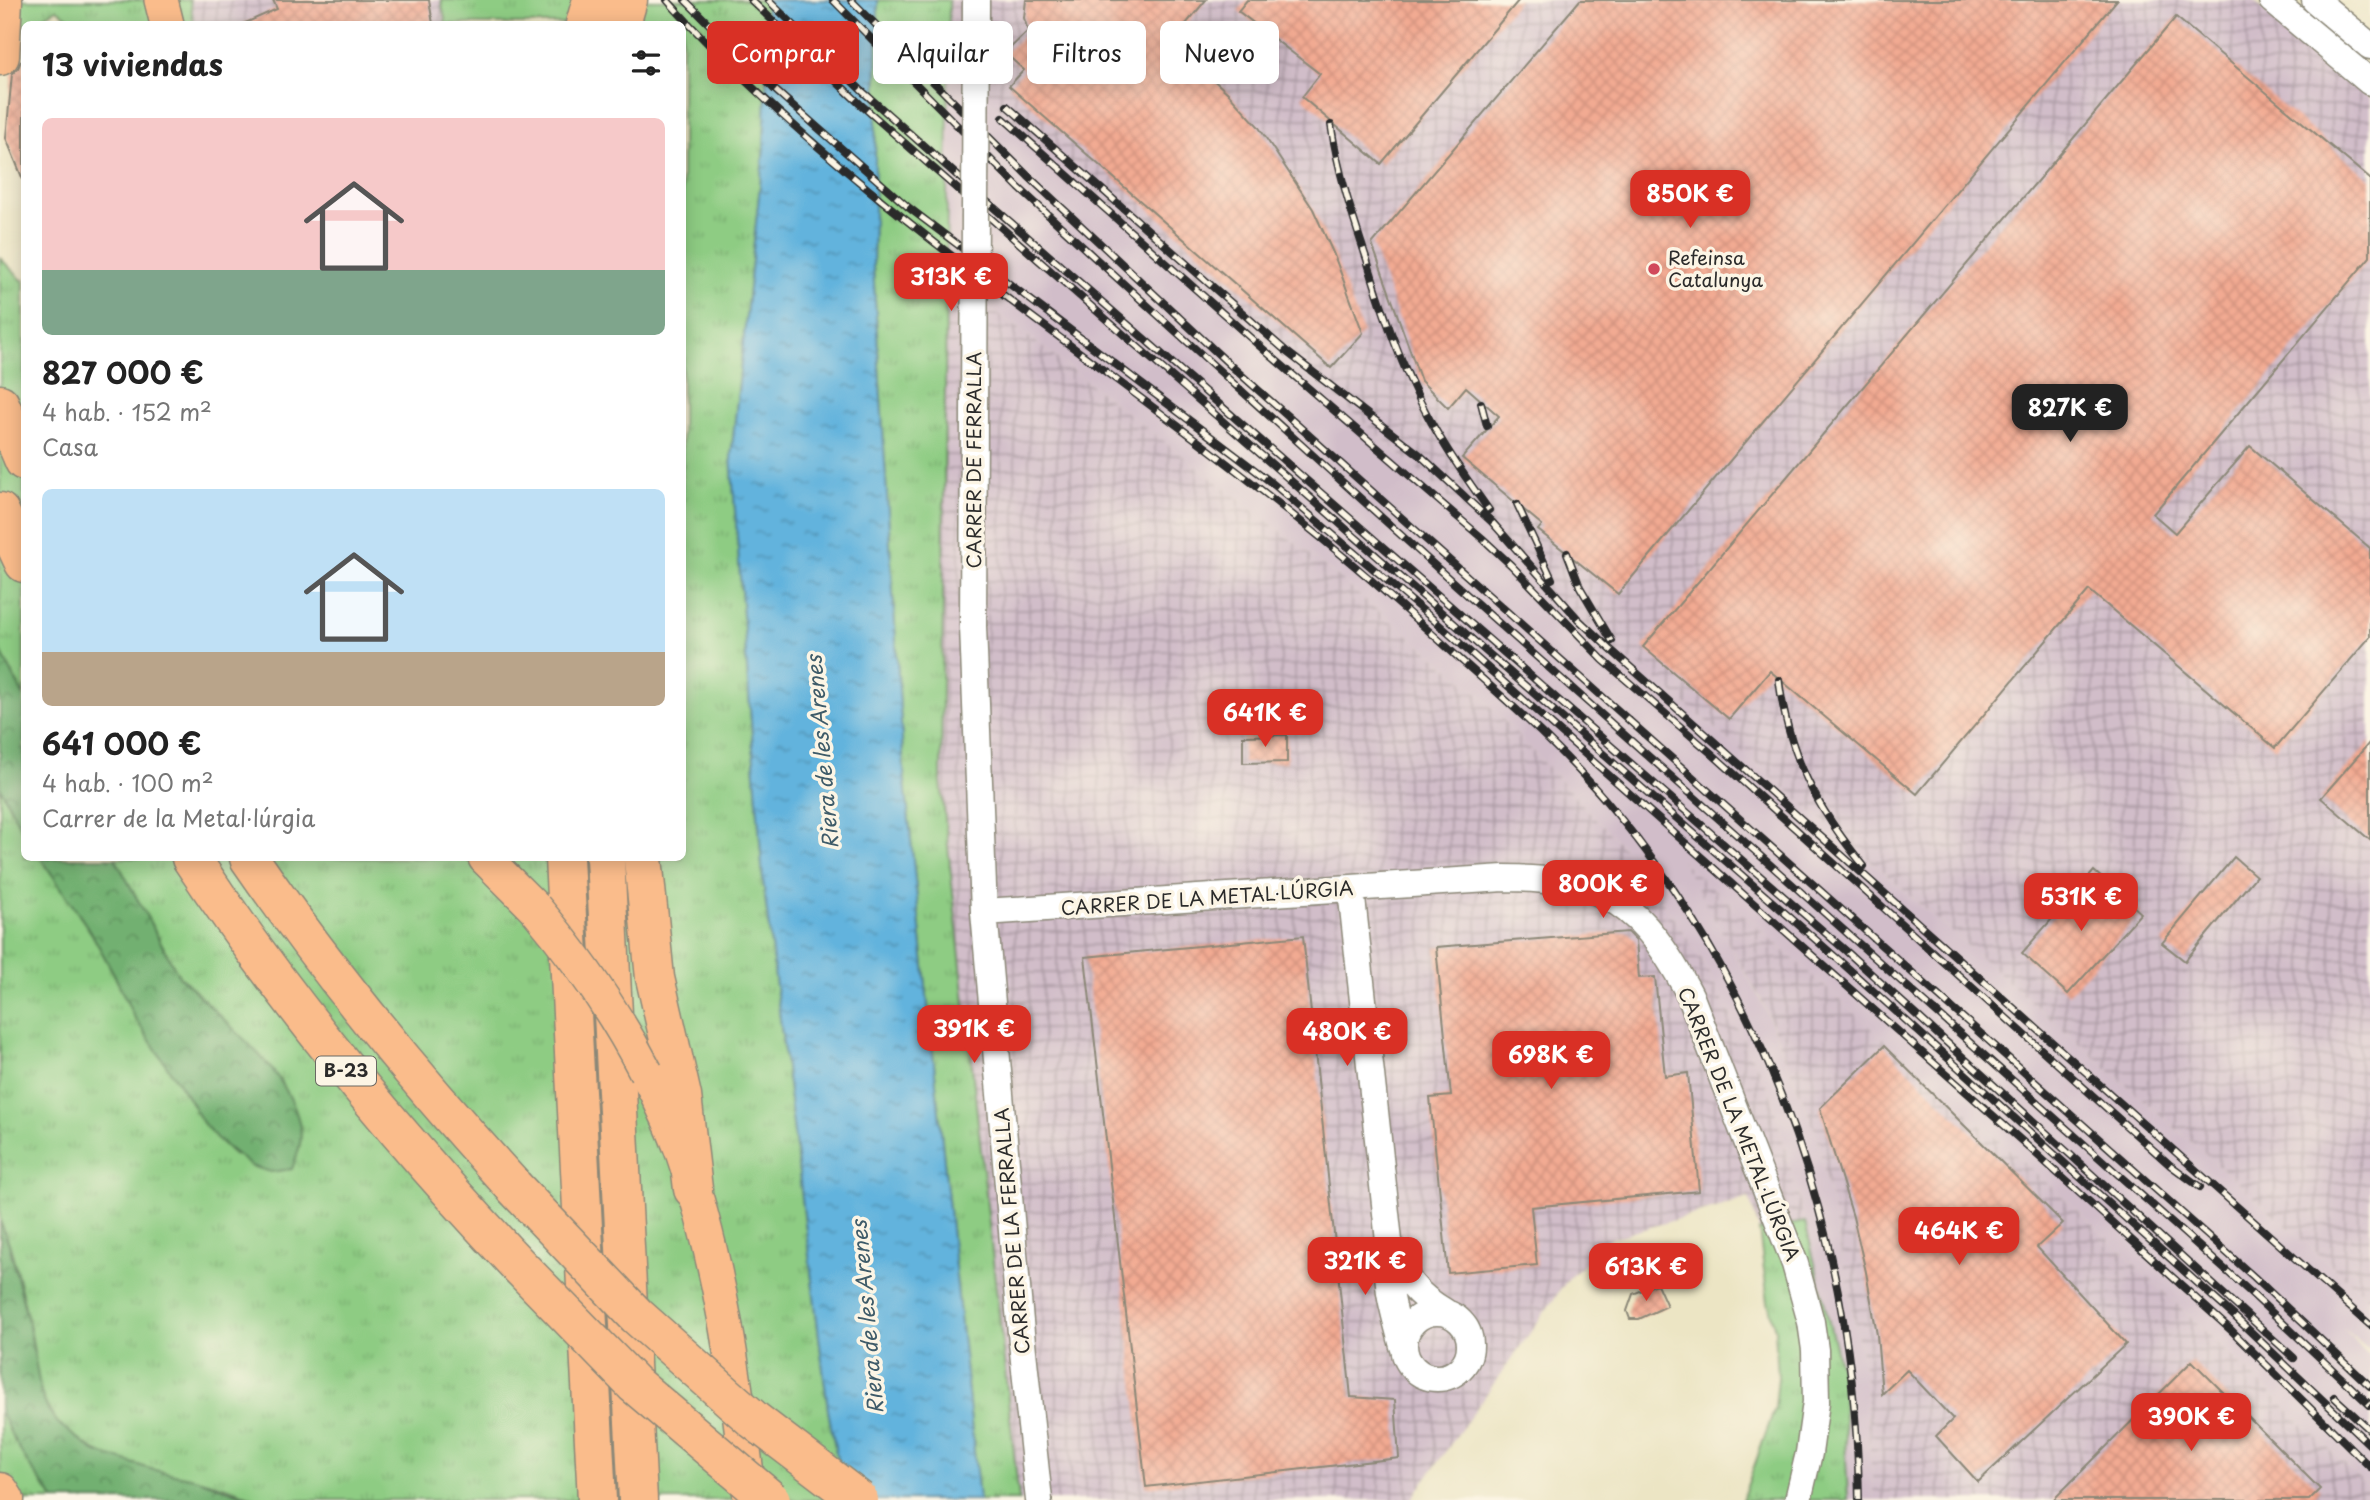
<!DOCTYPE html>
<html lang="es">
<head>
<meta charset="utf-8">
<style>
  :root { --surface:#fff; --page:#f6f6f6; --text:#222; --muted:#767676; --accent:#d93025 }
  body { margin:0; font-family:"Playpen Sans",sans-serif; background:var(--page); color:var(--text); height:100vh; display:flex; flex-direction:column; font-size:26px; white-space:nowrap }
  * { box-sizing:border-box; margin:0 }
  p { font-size:23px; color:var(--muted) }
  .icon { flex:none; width:38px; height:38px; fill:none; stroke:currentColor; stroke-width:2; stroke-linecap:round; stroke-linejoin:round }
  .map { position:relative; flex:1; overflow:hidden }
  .panel { position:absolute; left:21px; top:21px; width:665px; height:840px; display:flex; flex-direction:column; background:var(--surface); border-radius:10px; box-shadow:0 4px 18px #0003 }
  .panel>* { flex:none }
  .hud { position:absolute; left:707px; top:21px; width:665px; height:63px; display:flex; gap:14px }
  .price { position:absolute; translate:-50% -60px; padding:0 16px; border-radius:14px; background:var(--accent); color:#fff; font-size:23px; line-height:46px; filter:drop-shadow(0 2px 4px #0008) }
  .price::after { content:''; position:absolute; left:50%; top:42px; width:21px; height:16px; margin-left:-10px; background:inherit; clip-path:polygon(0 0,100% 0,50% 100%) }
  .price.active { background:#222; color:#fff }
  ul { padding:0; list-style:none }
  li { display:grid; align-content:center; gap:14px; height:371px; padding:0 21px }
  li span { display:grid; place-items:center; height:217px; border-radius:10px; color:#555 }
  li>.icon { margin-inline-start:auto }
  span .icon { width:126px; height:126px; fill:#fffc; stroke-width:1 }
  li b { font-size:30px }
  h2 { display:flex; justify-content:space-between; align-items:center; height:84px; padding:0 21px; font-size:30px }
  .pill { padding:0 24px; border-radius:10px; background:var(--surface); box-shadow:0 4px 18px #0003; font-size:24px; line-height:63px }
  .pill.active { background:var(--accent); color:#fff }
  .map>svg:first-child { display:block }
  .industrial { fill:url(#industrial-grid) }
  .railway { fill:#d1bdc9 }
  .grass { fill:url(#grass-tufts); stroke:#5c7c57; stroke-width:2 }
  .forest { fill:url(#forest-crowns); stroke:#4e6e4e; stroke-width:2 }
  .water { fill:url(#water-ripples); stroke:#466f84; stroke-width:2 }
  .building { fill:url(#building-cross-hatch) }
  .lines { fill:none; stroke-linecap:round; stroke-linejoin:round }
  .minor-casing { stroke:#8c8878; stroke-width:29 }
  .major-casing { stroke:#8c8878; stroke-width:36 }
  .highway-casing { stroke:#8c8878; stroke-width:41 }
  .minor { stroke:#fff; stroke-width:26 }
  .major { stroke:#fabc8b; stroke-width:33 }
  .highway { stroke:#fabc8b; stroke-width:38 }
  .rail-casing { stroke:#2b2b2b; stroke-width:8 }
  .rail { stroke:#fcf5e5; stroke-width:5; stroke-dasharray:16; stroke-linecap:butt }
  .minor-bridge-casing { stroke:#8c8878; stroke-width:29; stroke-linecap:butt }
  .major-bridge-casing { stroke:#8c8878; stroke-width:36; stroke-linecap:butt }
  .highway-bridge-casing { stroke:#8c8878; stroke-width:41; stroke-linecap:butt }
  .minor-bridge { stroke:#fff; stroke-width:26 }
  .major-bridge { stroke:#fabc8b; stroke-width:33 }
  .highway-bridge { stroke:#fabc8b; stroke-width:38 }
  .poi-dot { fill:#d1495b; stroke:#fcf5e5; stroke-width:2.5 }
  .labels { text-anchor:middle; stroke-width:7; stroke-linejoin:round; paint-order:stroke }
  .shield { fill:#fcf5e5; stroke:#6a6863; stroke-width:2 }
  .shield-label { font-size:18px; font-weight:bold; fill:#2b2b2b }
  .poi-label { font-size:19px; fill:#2b2b2b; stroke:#fcf5e5; text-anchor:start }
  .street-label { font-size:19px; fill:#2b2b2b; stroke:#fcf5e5 }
  .water-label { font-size:21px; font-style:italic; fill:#3e5b69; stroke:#fcf5e5 }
</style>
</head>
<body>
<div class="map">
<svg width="2370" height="1500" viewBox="0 0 2370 1500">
  <defs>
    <pattern id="industrial-grid" width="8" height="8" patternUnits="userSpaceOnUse" patternTransform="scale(1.75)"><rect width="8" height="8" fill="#d1bdc9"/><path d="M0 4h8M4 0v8" fill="none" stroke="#aa9aa3"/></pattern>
    <pattern id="grass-tufts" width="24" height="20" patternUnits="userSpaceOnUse" patternTransform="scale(1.75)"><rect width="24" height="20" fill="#8ecc83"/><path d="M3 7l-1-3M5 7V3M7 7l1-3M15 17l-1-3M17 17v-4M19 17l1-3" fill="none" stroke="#7baf71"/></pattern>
    <pattern id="forest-crowns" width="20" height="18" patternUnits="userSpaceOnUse" patternTransform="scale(1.75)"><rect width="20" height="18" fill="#72b071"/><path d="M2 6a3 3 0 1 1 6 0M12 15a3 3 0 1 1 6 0" fill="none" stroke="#5e8f5d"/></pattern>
    <pattern id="water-ripples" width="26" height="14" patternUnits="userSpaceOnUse" patternTransform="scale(1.75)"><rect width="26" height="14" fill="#62b3dd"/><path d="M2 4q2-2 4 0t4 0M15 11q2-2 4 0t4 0" fill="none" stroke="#5192b3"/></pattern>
    <pattern id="building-cross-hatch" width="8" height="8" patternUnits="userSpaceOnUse" patternTransform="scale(1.75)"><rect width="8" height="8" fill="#f2aa92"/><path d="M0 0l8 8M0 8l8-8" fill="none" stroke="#d0927e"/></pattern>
  </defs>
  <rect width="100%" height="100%" fill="#fcf5e5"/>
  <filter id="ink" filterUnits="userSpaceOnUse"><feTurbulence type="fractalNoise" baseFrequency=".0143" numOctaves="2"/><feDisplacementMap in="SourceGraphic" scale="14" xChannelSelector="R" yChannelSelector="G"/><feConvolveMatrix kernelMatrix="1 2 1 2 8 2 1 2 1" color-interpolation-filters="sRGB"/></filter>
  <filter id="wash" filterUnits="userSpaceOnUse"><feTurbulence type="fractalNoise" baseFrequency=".00686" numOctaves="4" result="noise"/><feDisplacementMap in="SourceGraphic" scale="28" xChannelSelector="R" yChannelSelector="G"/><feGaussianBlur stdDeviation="1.57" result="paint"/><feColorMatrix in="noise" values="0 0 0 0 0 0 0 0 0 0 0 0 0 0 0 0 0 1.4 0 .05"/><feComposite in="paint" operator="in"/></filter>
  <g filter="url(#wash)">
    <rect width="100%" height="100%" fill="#ece5c4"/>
    <path class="industrial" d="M 190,0 L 441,0 L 446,24 L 194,24 Z
      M 949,0 L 2253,0 L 2370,98 L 2370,1299 L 1871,861 L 1634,660 L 1624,670 L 1560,608 L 1506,549 L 1339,400 L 1268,344 L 997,106 L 948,73 Z
      M 946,288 L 1003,317 L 1297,544 L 1475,690 L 1634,859 L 1702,960 L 1770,1091 L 1805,1222 L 1759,1230 L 1749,1198 L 1610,1239 L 1569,1278 L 1411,1500 L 1019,1500 L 941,782 Z
      M 1679,858 L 2080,1212 L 2370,1488 L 2370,1500 L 1874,1500 L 1863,1362 L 1817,1135 L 1763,1003 Z"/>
    <path class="railway" d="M 948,73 L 997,106 L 1268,344 L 1339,400 L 1506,549 L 1560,608 L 1623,670 L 1633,659 L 1871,861 L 2370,1299 L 2370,1351 L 2341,1327 L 2370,1356 L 2370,1488 L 2080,1212 L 1681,860 L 1763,1004 L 1817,1135 L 1863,1362 L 1874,1500 L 1848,1500 L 1842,1376 L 1805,1222 L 1770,1091 L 1702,960 L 1634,859 L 1475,690 L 1297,544 L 1003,317 L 946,288 Z"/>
    <path class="grass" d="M 0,0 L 190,0 L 194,24 L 76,24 L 57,9 L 32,24 L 24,24 L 24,29 L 0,44 Z
      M 441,0 L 766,0 L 768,40 L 764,148 L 731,457 L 763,880 L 828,1410 L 845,1500 L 257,1500 C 219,1479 175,1477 134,1465 C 95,1454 54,1434 41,1393 C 35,1372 35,1350 30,1329 C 24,1302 18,1273 10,1246 C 7,1237 3,1229 0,1221 L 0,787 L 24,834 L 24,858 L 41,858 L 92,934 L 114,974 L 133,1015 L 191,1102 L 203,1123 L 234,1155 L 300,1127 C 282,1076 252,1047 214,1010 C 202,998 192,986 179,976 L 115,858 L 682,858 L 682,24 L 446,24 Z
      M 878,0 L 949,0 L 941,782 L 1019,1500 L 979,1500 L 904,772 L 873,267 Z
      M 0,258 L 22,280 L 24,280 L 24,696 L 0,650 Z
      M 1805,1222 L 1842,1376 L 1848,1500 L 1742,1500 L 1775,1408 L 1778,1377 L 1775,1330 L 1768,1302 L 1759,1230 Z
      M 0,1409 C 14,1442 32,1472 55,1500 L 0,1500 Z"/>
    <path class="forest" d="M 0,650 L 24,696 L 24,834 L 0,787 Z
      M 41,858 L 115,858 L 179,976 C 190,985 199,996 210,1006 C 244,1040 291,1077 300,1127 C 303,1142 297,1155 292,1169 L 271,1172 L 251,1166 L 218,1140 L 203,1123 L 191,1102 L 133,1015 L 114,974 L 92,934 Z
      M 0,1221 L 9,1244 L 29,1326 L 41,1393 L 48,1410 L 59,1424 L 94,1451 L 154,1470 L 195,1478 L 257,1500 L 55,1500 C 33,1473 12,1442 0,1409 Z"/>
    <path class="water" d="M 766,0 L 878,0 L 873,267 L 904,772 L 979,1500 L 845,1500 L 828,1410 L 763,880 L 731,457 L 764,148 L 768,40 Z"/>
    <g id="blocks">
      <path class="building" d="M 273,0 L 429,0 L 433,24 L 243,24 L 277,9 Z
        M 1026,0 L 1206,0 L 1171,42 L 1228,93 L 1258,126 L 1313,209 L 1334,255 L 1363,333 L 1331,368 L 1009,86 L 1024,70 L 1005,53 L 1028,31 L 1024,18 Z
        M 1247,0 L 1519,0 L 1381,164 L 1302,97 L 1320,74 L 1238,11 Z
        M 1580,0 L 2117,0 L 1618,594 L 1538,530 L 1542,525 L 1462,458 L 1499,416 L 1466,387 L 1448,408 L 1421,381 L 1372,244 Z
        M 2176,17 L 2370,179 L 2370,257 L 2153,514 L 2175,533 L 2250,446 L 2370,548 L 2370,637 L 2275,748 L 2089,590 L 1917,794 L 1770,671 L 1729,719 L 1643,647 Z
        M 21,61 L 24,61 L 24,182 L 6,138 L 12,74 L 18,68 Z
        M 1287,735 L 1287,762 L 1243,763 L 1243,736 Z
        M 2370,742 L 2370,840 L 2321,798 Z
        M 2234,857 L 2256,876 L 2185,961 L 2162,943 Z
        M 2094,871 L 2141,913 L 2068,994 L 2022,953 Z
        M 1628,932 L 1636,940 L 1639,978 L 1655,977 L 1665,1076 L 1688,1073 L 1699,1191 L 1531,1207 L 1537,1265 L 1448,1273 L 1430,1098 L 1451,1096 L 1436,947 Z
        M 1303,936 L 1351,1397 L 1395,1400 L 1399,1458 L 1146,1487 L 1085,957 Z
        M 1884,1046 L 2063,1223 L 2037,1247 L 2126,1344 L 1978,1482 L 1936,1436 L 1953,1419 L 1907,1370 L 1882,1394 L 1877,1335 L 1866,1272 L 1853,1217 L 1820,1108 Z
        M 1657,1284 L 1667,1306 L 1639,1319 L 1630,1319 L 1627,1311 L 1633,1294 Z
        M 2192,1361 L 2320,1489 L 2309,1500 L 2053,1500 Z"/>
    </g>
  </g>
  <g filter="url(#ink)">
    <use href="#blocks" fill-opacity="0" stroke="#8c8878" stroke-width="2"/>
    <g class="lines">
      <defs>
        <path id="minor" d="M 2272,0 L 2370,82
          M 2315,0 L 2370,46
          M 973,626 L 984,912 L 1021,1333 L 1039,1500
          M 1351,889 L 1389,1241 C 1385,1285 1392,1305 1403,1346
          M 984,912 L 1504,878 C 1607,878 1642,905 1690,995 L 1795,1264 L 1811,1322 L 1815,1350 L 1816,1402 L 1809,1453 L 1798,1500
          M 1391,1246 C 1404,1279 1415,1294 1445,1312
          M1404 1345a33 33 0 1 1 66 0a33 33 0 1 1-66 0Z"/>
        <path id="major" d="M 161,0 L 167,24
          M 485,858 L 535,908
          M 646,1072 C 659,1099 673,1126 683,1155 C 721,1264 736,1383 750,1498"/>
        <path id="highway" d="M 585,24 L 592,0
          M 621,24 L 628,0
          M 0,56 L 3,0
          M 0,404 L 24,461
          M 0,512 L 24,563
          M 191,858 C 288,1005 400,1140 521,1268
          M 249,858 C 329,974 419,1083 514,1187
          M 564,858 L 597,1500
          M 605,858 L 638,1500
          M 643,858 L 655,978 L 682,1096 L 693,1189
          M 0,1492 L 5,1500"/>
      </defs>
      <use href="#minor" class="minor-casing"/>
      <use href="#major" class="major-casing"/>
      <use href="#highway" class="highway-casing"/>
      <use href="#minor" class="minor"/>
      <use href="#major" class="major"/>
      <use href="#highway" class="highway"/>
      <defs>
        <path id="rail" d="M 667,0 C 792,139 945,252 1094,363 C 1174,423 1255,483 1332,547 C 1376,583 1418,621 1460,659 C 1515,708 1571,757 1617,814 C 1775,1005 1856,1253 1859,1500
          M 685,0 L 775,90 L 908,207 L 1272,483 L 1428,615 L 2032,1150 L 2232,1331 L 2370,1467
          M 751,0 L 860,104 L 1840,961 L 2233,1315 L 2370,1445
          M 768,0 L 862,91 L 960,178 L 1845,950 L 2294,1358
          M 833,0 L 1019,188 L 1095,258 L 1455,584 L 2249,1291 L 2370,1405
          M 851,0 L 1028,176 L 1229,364 L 2254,1277 L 2370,1386
          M 1007,106 L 1287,352 L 1420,455 L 1492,522 L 1578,619 L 1610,649 L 2370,1325
          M 1003,118 L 1263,349 L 1482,538 L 1511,565 L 1603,660 L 1711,753 L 2170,1165 L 2200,1187
          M 1331,125 C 1338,172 1352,215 1367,260 C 1380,303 1394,346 1413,386 C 1433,431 1460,470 1489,510
          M 1481,403 L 1487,426
          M 1517,504 L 1552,579
          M 1567,553 L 1580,587 L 1612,641
          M 1779,680 C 1788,755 1817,809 1864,866
          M 2334,1397 L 2370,1430"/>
      </defs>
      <use href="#rail" class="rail-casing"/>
      <use href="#rail" class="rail"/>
      <defs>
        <path id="minor-bridge" d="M 973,626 L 976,0"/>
        <path id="major-bridge" d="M 535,908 C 578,959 615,1012 646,1072"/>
        <path id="highway-bridge" d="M 514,1187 L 637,1316 L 754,1420 L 859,1500
          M 521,1268 L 634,1384 L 771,1500"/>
      </defs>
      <use href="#minor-bridge" class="minor-bridge-casing"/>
      <use href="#major-bridge" class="major-bridge-casing"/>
      <use href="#highway-bridge" class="highway-bridge-casing"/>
      <use href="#minor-bridge" class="minor-bridge"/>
      <use href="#major-bridge" class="major-bridge"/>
      <use href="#highway-bridge" class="highway-bridge"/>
    </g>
  </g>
  <circle class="poi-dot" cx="1654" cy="269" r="7"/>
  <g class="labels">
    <rect class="shield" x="316" y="1056.5" width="60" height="29" rx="5"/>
    <g class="shield-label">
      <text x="346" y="1077">B-23</text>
    </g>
    <g class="poi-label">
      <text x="1668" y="265">Refeinsa<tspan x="1668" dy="22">Catalunya</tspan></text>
    </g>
    <g class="street-label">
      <text transform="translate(974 460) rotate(-90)" y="7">CARRER DE FERRALLA</text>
      <text transform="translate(1207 898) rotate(-4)" y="7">CARRER DE LA METAL·LÚRGIA</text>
      <text transform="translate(1739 1124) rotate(68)" y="7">CARRER DE LA METAL·LÚRGIA</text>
      <text transform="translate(1012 1231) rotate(-95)" y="7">CARRER DE LA FERRALLA</text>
    </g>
    <g class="water-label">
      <text transform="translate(823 752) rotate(-95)" y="7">Riera de les Arenes</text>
      <text transform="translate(868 1317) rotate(-95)" y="7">Riera de les Arenes</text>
    </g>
  </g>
</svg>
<b class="price" style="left:1690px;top:230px">850K €</b>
<b class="price" style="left:951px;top:313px">313K €</b>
<b class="price active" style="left:2070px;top:444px">827K €</b>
<b class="price" style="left:1265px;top:749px">641K €</b>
<b class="price" style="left:1603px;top:920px">800K €</b>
<b class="price" style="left:2081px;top:933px">531K €</b>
<b class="price" style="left:974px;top:1065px">391K €</b>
<b class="price" style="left:1347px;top:1068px">480K €</b>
<b class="price" style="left:1551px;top:1091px">698K €</b>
<b class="price" style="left:1959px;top:1267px">464K €</b>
<b class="price" style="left:1365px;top:1297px">321K €</b>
<b class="price" style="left:1646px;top:1303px">613K €</b>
<b class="price" style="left:2191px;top:1453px">390K €</b>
<div class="hud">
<a class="pill active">Comprar</a>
<a class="pill">Alquilar</a>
<a class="pill">Filtros</a>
<a class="pill">Nuevo</a>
</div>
<section class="panel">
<h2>13 viviendas<svg class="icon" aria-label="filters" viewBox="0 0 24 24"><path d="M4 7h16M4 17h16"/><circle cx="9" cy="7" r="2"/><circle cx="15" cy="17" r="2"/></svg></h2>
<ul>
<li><span style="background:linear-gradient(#f6c9c9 70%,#7fa58c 0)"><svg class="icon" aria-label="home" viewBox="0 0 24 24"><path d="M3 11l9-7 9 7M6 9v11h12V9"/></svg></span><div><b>827 000 €</b><p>4 hab. · 152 m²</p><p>Casa</p></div></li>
<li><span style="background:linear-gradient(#bfe0f5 75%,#b9a48a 0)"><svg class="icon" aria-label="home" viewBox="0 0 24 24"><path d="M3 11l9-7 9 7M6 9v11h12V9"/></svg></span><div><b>641 000 €</b><p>4 hab. · 100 m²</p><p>Carrer de la Metal·lúrgia</p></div></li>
</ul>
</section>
</div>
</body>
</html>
